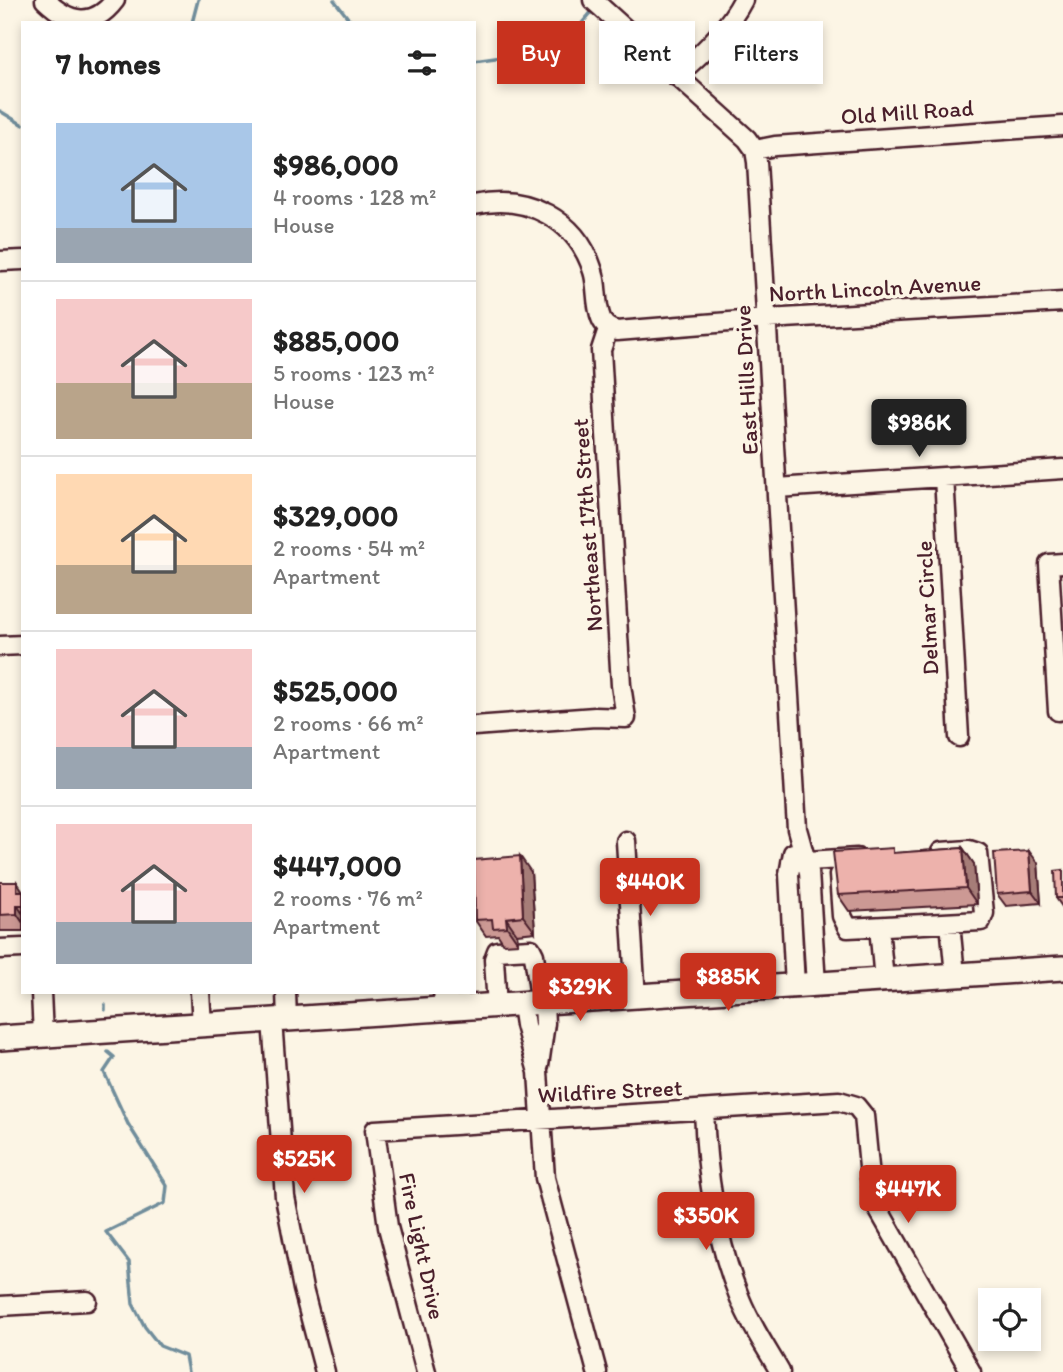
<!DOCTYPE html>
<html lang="en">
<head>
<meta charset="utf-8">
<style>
  :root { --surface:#fff; --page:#f2f2f2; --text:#222; --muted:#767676; --line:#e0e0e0; --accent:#c8321e }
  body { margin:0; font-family:Itim,sans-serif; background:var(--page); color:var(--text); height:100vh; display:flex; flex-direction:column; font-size:26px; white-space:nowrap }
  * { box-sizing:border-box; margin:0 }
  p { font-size:23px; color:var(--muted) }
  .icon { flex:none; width:38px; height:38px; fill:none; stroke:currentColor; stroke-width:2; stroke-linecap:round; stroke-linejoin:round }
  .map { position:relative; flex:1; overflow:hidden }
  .panel { position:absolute; left:21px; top:21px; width:455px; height:973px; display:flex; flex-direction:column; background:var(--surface); border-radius:0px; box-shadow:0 4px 10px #0003 }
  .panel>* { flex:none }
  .top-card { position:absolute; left:497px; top:21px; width:460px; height:63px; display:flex; gap:14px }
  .buttons { position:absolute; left:978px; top:1288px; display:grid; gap:14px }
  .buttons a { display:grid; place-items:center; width:63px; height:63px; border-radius:0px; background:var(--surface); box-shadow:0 4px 10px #0003; font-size:35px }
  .price { position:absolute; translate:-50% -60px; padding:0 16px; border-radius:7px; background:var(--accent); color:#fff; font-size:23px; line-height:46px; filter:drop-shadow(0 2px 4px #0008) }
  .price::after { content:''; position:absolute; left:50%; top:42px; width:21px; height:16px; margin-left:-10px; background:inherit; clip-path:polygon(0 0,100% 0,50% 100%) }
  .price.active { background:#222; color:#fff }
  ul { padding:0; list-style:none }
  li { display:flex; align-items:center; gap:21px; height:175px; padding:0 35px }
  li+li { border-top:2px solid var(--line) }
  li span { display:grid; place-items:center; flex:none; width:196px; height:140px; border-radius:0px; color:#555 }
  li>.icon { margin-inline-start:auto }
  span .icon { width:84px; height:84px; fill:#fffc; stroke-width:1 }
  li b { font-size:30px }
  h2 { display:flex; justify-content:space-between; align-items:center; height:84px; padding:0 35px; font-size:30px }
  .chip { padding:0 24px; border-radius:0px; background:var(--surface); box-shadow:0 4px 10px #0003; font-size:24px; line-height:63px }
  .chip.active { background:var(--accent); color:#fff }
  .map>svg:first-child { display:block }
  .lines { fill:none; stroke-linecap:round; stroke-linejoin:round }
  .stream { stroke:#708d9b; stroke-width:3.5 }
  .minor-casing { stroke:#4a1f2b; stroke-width:23 }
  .major-casing { stroke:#4a1f2b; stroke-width:28 }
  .minor { stroke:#fcf5e5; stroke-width:18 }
  .major { stroke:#fcf5e5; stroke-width:23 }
  .wall { fill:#cc9994; stroke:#4a1f2b; stroke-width:2 }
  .shaded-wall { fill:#a67d78; stroke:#4a1f2b; stroke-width:2 }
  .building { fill:#edb2ac; stroke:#4a1f2b; stroke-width:2 }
  .labels { text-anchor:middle; stroke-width:7; stroke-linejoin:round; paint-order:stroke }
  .street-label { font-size:23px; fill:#4a1f2b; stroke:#fcf5e5 }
</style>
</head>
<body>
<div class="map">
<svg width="1063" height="1372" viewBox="0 0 1063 1372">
  <rect width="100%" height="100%" fill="#fcf5e5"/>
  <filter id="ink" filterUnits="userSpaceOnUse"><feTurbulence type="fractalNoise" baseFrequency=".0143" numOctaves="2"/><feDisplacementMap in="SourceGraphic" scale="14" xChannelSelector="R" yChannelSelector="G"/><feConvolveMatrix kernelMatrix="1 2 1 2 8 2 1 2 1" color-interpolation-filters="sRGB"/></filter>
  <g filter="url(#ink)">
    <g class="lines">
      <path class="stream" d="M 334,0 L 352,23
        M 192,23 L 198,0
        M 474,61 L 552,50 L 573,34 L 594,9
        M 0,111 L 23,125
        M 105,1005 L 105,1010
        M 108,1052 L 114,1057 L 104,1072 L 128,1124 L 167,1186 L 165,1203 L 106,1232 L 129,1262 L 133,1304 L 145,1327 L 160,1346 L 185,1356 L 188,1372"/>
      <defs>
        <path id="minor" d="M 45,0 C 69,23 93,29 115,0
          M 593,0 L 747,139 L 755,150 L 757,162 L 797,829 L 809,872 L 816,985
          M 676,76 C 701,55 728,29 743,0
          M 755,150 L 775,146 L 1063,126
          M 474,205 C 526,193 577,219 593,271 C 598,286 595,303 601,318 C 604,326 609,329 617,331 L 767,319 L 1063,302
          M 0,261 L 23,260
          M 944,477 L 959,737
          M 777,488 L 1063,469
          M 1063,563 L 1049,564 L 1058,711 L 1063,710
          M 0,646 L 23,645
          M 474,726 L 595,717 L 626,718 L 621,685 L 601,350 L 608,329
          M 626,841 L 636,998
          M 793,853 L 789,874 L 795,986
          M 791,862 L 857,858
          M 839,875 L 842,916 L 848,928 L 981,921 L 984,913 L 978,853 L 969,850 L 941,852
          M 950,923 L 955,975
          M 879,927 L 884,980
          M 0,949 L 23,948
          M 41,992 L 43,1036
          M 200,992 L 202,1025
          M 286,992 L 287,1019
          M 443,992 L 445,1010
          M 522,1005 L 525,1025 L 538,1072 L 545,1178 L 597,1372
          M 497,1007 L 494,959 L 497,951 L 531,949 L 534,955 L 541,1004
          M 272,1020 L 285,1197 L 303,1289 L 325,1372
          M 539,1065 L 545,1023 L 544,1004
          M 704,1110 C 706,1170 716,1240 739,1296 C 749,1323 766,1347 780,1372
          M 0,1306 L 87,1301
          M 426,1372 L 388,1227 L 375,1130 L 839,1101 L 856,1106 L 864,1116 L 870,1177 L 877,1207 L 971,1372"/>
        <path id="major" d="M 0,1038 L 1063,968"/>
      </defs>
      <use href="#minor" class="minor-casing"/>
      <use href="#major" class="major-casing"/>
      <use href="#minor" class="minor"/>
      <use href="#major" class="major"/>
    </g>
    <path class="wall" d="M 963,848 L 974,864 L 977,904 L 849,911 L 838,895 L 896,853 Z
      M 1038,863 L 1041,903 L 1006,906 L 997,894 Z
      M 1063,870 L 1063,908 L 1056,898 Z
      M 531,872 L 535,932 L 517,934 L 518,943 L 504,944 L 498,935 L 486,936 L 475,920 Z
      M 0,882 L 23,891 L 23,931 L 0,931 Z"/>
    <path class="shaded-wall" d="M 963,848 L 974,864 L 977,904 L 966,888 Z
      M 1029,851 L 1038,863 L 1041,903 L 1032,891 Z
      M 520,856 L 531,872 L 535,932 L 523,916 Z
      M 17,882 L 23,891 L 17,891 Z
      M 17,905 L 23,914 L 23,923 L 17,914 Z
      M 506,918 L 517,934 L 518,943 L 507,927 Z"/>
    <path class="building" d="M 893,848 L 893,853 L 963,848 L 966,888 L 838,895 L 833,852 Z
      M 1029,851 L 1032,891 L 997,894 L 994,853 Z
      M 520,856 L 523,916 L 506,918 L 507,927 L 493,928 L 492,919 L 475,920 L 474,860 Z
      M 1063,870 L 1063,898 L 1056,898 L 1055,871 Z
      M 0,882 L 17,882 L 17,891 L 23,891 L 23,905 L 17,905 L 17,914 L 0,915 Z"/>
  </g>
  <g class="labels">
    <g class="street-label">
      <text transform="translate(907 112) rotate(-4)" y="8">Old Mill Road</text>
      <text transform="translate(875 288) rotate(-3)" y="8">North Lincoln Avenue</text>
      <text transform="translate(746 380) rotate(-93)" y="8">East Hills Drive</text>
      <text transform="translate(587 525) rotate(-94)" y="8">Northeast 17th Street</text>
      <text transform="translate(927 608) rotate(-93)" y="8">Delmar Circle</text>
      <text transform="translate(610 1091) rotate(-3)" y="8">Wildfire Street</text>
      <text transform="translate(422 1246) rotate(78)" y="8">Fire Light Drive</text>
    </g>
  </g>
</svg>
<div class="buttons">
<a><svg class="icon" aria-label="locate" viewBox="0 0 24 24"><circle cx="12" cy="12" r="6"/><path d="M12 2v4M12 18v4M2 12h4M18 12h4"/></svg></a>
</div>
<b class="price active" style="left:919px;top:459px">$986K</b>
<b class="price" style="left:650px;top:918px">$440K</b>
<b class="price" style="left:728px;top:1013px">$885K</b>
<b class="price" style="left:580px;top:1023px">$329K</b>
<b class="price" style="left:304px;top:1195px">$525K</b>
<b class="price" style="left:908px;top:1225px">$447K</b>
<b class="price" style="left:706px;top:1252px">$350K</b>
<div class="top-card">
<a class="chip active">Buy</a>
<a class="chip">Rent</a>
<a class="chip">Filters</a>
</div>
<section class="panel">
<h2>7 homes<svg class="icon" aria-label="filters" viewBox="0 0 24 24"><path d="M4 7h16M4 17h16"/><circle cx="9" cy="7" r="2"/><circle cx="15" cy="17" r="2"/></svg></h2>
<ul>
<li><span style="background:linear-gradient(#a9c7e8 75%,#9aa5b1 0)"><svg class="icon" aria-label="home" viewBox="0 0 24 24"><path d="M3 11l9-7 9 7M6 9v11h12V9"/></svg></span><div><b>$986,000</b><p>4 rooms · 128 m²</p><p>House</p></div></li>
<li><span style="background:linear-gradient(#f6c9c9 60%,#b9a48a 0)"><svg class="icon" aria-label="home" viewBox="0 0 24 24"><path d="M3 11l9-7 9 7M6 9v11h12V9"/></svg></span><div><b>$885,000</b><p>5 rooms · 123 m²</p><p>House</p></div></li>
<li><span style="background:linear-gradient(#ffd9b3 65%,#b9a48a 0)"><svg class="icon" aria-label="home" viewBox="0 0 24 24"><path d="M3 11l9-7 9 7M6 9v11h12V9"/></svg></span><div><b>$329,000</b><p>2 rooms · 54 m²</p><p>Apartment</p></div></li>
<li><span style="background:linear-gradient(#f6c9c9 70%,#9aa5b1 0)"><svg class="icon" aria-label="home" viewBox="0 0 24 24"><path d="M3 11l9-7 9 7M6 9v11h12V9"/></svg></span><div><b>$525,000</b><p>2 rooms · 66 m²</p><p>Apartment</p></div></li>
<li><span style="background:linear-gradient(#f6c9c9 70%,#9aa5b1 0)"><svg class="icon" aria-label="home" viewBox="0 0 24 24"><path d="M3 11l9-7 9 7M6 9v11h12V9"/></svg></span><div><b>$447,000</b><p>2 rooms · 76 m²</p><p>Apartment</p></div></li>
</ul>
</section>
</div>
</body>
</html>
